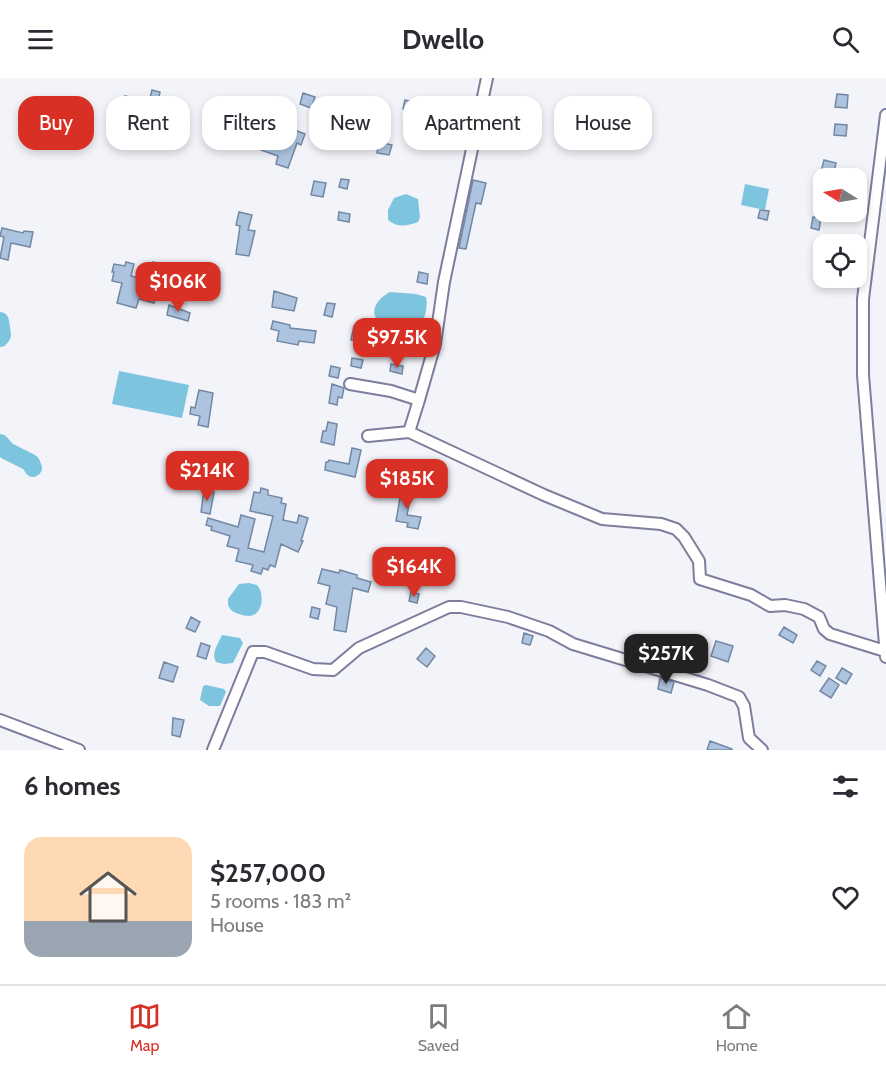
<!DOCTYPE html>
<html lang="en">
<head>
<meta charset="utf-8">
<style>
  :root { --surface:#fff; --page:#f2f2f3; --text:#2b2b33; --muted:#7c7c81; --line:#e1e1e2; --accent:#d93025 }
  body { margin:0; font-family:Cabin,sans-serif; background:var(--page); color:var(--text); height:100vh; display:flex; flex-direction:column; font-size:22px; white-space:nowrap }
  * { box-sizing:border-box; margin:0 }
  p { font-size:20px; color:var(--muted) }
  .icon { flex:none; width:33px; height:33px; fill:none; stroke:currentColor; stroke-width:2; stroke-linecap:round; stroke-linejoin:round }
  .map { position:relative; height:672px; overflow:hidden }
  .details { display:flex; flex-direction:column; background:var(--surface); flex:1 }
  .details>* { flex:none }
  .top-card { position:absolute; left:18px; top:18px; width:850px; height:54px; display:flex; gap:12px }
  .needle { width:39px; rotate:281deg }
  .tools { position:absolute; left:813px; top:90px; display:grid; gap:12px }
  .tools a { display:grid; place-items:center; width:54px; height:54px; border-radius:12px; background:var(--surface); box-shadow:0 3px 9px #0003; font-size:30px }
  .price { position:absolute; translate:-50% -51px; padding:0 14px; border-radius:12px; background:var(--accent); color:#fff; font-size:20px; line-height:39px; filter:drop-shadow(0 2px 3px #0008) }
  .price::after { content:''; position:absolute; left:50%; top:36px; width:18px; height:14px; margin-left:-9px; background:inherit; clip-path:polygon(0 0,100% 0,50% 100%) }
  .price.on { background:#222; color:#fff }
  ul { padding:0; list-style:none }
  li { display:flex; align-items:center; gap:18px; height:150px; padding:0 24px }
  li+li { border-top:2px solid var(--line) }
  li span { display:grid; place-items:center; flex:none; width:168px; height:120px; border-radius:18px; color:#555 }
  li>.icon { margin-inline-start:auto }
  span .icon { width:72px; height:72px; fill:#fffc; stroke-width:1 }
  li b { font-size:26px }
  h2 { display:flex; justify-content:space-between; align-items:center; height:72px; padding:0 24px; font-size:26px }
  .tag { padding:0 21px; border-radius:18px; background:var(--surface); box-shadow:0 3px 9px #0003; font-size:21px; line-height:54px }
  .tag.on { background:var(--accent); color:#fff }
  header { display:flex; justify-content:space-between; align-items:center; height:78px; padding:0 24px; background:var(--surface); font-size:27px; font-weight:700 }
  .menu { display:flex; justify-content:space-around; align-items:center; height:84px; border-top:2px solid var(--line); background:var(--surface); font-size:16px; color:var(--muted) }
  .menu a { display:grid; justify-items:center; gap:3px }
  .menu .on { color:var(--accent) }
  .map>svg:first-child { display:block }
  .water { fill:#7dc4de }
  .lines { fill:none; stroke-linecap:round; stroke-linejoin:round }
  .river { stroke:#7dc4de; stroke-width:18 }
  .building { fill:#adc4e0; stroke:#7388a2; stroke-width:1.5 }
  .minor-casing { stroke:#7e7d9c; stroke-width:14 }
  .minor { stroke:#fff; stroke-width:10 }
</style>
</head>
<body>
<header><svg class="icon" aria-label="menu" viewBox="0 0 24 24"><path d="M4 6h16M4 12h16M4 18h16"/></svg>Dwello<svg class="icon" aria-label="search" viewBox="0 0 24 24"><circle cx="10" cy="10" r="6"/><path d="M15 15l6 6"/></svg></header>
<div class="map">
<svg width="886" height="672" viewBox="0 0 886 672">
  <rect width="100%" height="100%" fill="#f3f3fa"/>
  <path class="water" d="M 745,106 L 769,111 L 765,132 L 741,127 Z
    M 406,116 L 418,121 L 420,139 L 418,144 C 406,148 398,150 388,142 L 388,132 L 394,120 Z
    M 390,214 L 416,216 L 426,219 C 428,228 425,241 420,249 C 410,250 391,249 381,244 C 366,235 379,219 390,214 Z
    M 119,293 L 189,307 L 182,340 L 112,326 Z
    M 249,505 L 257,507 C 265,515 263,538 249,538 C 246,538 242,537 239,536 C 233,534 231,533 228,527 L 228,521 L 239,506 Z
    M 222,557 L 240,560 L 243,565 L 233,585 L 224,586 L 216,584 C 211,575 218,566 222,557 Z
    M 206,607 L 224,611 L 226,614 L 220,628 L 209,628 L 200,622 L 203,608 Z"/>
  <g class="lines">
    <path class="river" d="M 0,243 L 2,257 L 0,260
      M 0,365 L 7,373 L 31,385 L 33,390"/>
  </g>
  <path class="building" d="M 152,12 L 160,14 L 154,42 L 133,38 L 134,33 L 122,30 L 125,18 L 149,24 Z
    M 303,15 L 315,19 L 311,30 L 300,26 Z
    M 837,16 L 848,17 L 847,30 L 835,29 Z
    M 330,22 L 341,26 L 337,37 L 326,34 Z
    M 405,22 L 418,25 L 417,34 L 403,31 Z
    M 372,28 L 389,32 L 382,64 L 364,58 Z
    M 835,46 L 847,47 L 846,58 L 834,57 Z
    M 266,50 L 289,58 L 292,51 L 305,56 L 301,67 L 297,65 L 288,90 L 276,86 L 278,78 L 261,72 Z
    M 379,64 L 392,67 L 389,77 L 377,75 Z
    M 824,82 L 836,85 L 833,99 L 824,97 L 824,119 L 815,117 Z
    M 341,101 L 349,102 L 347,111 L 339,109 Z
    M 473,102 L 486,105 L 481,126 L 476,125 L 466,171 L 459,170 Z
    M 314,103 L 326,105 L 323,119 L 311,117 Z
    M 760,132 L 769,133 L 767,142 L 758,140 Z
    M 239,134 L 252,137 L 248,152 L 255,153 L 249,178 L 236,176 L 240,148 L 236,147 Z
    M 339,134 L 350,136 L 349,144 L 338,142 Z
    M 813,139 L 821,140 L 819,152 L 811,150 Z
    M 2,150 L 23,155 L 24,153 L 33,154 L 30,169 L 11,165 L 8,182 L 0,180 L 4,159 L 0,158 Z
    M 126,184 L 134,186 L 131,198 L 148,202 L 153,184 L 165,187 L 164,193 L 177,196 L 175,205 L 168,203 L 164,220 L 156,217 L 154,225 L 139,221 L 136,230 L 117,225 L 122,205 L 112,203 L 114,194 L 112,194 L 114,186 L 125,188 Z
    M 419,194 L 428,196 L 427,206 L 417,204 Z
    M 274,213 L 297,220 L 294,233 L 272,229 Z
    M 327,225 L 335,226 L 332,239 L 324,237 Z
    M 169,227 L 190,235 L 188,243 L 167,237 Z
    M 273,243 L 290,247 L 290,250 L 316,253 L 314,265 L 299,263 L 298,267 L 277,263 L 279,253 L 271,251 Z
    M 354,248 L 380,253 L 378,264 L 364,262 L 363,264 L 351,262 Z
    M 352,280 L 363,282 L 361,290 L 351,288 Z
    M 391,286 L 403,288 L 402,296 L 390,293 Z
    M 331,288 L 340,290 L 338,300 L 329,298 Z
    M 332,306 L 344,310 L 342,320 L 338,319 L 337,327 L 329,325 Z
    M 199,312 L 213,315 L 208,349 L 198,347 L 200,338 L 190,336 L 191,329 L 195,330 Z
    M 328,344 L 337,346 L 334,367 L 321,364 L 323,353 L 326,353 Z
    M 352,370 L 361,372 L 355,399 L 325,392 L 326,384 L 328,384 L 329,382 L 349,386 Z
    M 426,402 L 435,403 L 433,413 L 424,412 Z
    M 402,409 L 412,411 L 407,437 L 421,439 L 418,451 L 407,449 L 408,445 L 396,443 Z
    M 261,410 L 268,412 L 268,417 L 282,420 L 281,425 L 286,426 L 283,442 L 297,445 L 299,437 L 308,440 L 301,463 L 303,463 L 298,474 L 281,466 L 275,489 L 270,487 L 268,492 L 263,490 L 261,496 L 251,493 L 253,487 L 236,483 L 239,471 L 227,468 L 230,458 L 211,452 L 212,449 L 206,447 L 208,440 L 238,449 L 241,437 L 255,441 L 248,470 L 264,474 L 273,438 L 250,433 L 254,414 L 260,415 Z
    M 204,412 L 214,414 L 210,436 L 201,434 Z
    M 322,491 L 339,495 L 340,492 L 357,497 L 357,500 L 371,504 L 368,514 L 353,510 L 346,554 L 334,552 L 337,529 L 326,526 L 330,508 L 318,505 Z
    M 411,514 L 419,516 L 417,525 L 409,523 Z
    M 312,529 L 320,531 L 318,541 L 310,539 Z
    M 191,539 L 200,544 L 195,554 L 186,550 Z
    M 784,549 L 797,557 L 793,565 L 779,557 Z
    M 524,555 L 533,558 L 530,567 L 522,565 Z
    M 716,563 L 733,568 L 728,584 L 711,578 Z
    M 201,565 L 210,568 L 206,581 L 197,578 Z
    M 685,568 L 696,571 L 693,581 L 683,579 Z
    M 426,570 L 435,578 L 427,589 L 417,581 Z
    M 817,583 L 826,588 L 820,598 L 811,592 Z
    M 164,584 L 178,589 L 173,604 L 159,600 Z
    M 842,590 L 852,596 L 846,606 L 836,600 Z
    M 660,600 L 674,604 L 671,615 L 658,611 Z
    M 829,600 L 839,607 L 831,620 L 820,613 Z
    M 173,640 L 184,642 L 180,659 L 172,657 Z
    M 710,663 L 732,671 L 732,672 L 707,672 Z"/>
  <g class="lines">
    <defs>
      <path id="minor" d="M 350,306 L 391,313 L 419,322 L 409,354
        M 419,322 L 435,266 L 444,204 L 487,0
        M 368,358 L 409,354 L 544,417 L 602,441 L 661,446 L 676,451 L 684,459 L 699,483 L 700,501 L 751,517 L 770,528 L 785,527 L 804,531 L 819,539 L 824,551 L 830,556 L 885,573
        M 886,579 L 863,297 L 863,221 L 886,37
        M 0,642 L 79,672
        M 213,672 L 253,574 L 265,574 L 313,591 L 333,592 L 359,570 L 449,529 L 461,529 L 508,539 L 549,553 L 573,566 L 708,607 L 739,619 L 744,628 L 749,660 L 762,672"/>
    </defs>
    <use href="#minor" class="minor-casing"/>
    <use href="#minor" class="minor"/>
  </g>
</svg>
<div class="tools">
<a><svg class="needle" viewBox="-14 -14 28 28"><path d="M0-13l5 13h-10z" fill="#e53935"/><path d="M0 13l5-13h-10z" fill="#7c7c81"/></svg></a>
<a><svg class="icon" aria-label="locate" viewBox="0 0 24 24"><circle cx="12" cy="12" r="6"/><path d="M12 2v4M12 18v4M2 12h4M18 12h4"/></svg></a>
</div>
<b class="price" style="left:178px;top:235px">$106K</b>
<b class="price" style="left:397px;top:291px">$97.5K</b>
<b class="price" style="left:207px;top:424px">$214K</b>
<b class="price" style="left:407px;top:432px">$185K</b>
<b class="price" style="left:414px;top:520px">$164K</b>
<b class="price on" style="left:666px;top:607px">$257K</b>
<div class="top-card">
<a class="tag on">Buy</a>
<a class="tag">Rent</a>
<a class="tag">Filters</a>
<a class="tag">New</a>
<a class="tag">Apartment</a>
<a class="tag">House</a>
</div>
</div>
<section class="details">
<h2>6 homes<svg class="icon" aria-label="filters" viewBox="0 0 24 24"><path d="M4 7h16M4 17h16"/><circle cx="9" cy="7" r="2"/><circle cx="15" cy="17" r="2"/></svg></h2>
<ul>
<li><span style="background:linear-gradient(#ffd9b3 70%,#9aa5b1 0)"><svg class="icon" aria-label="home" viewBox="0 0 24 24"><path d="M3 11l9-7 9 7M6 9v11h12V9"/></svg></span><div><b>$257,000</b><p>5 rooms · 183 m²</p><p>House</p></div><svg class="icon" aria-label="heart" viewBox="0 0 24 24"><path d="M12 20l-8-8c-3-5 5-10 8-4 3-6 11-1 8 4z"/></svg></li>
</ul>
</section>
<nav class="menu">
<a class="on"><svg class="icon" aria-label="map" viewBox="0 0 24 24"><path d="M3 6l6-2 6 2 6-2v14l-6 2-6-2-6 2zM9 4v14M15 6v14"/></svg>Map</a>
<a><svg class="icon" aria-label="saved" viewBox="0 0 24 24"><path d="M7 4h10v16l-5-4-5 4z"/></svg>Saved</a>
<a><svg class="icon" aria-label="home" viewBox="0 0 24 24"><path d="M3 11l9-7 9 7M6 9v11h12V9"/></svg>Home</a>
</nav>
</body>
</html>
